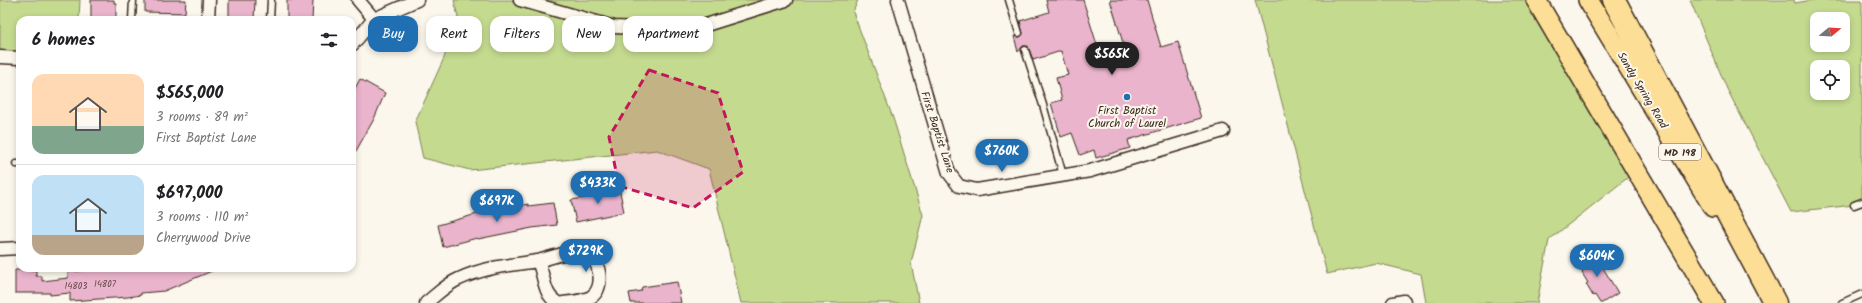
<!DOCTYPE html>
<html lang="en">
<head>
<meta charset="utf-8">
<style>
  :root { --surface:#fff; --page:#f2f2f2; --text:#202124; --muted:#757577; --line:#e0e0e0; --accent:#1f6fb2 }
  body { margin:0; font-family:Kalam,sans-serif; background:var(--page); color:var(--text); height:100vh; display:flex; flex-direction:column; font-size:15px; white-space:nowrap }
  * { box-sizing:border-box; margin:0 }
  p { font-size:13px; color:var(--muted) }
  .icon { flex:none; width:22px; height:22px; fill:none; stroke:currentColor; stroke-width:2; stroke-linecap:round; stroke-linejoin:round }
  .map { position:relative; flex:1; overflow:hidden }
  .details { position:absolute; left:16px; top:16px; width:340px; height:256px; display:flex; flex-direction:column; background:var(--surface); border-radius:12px; box-shadow:0 2px 6px #0003 }
  .details>* { flex:none }
  .hud { position:absolute; left:368px; top:16px; width:380px; height:36px; display:flex; gap:8px }
  .needle { width:26px; rotate:72deg }
  .buttons { position:absolute; left:1810px; top:12px; display:grid; gap:8px }
  .buttons a { display:grid; place-items:center; width:40px; height:40px; border-radius:8px; background:var(--surface); box-shadow:0 2px 6px #0003; font-size:20px }
  .price { position:absolute; translate:-50% -34px; padding:0 9px; border-radius:14px; background:var(--accent); color:#fff; font-size:13px; line-height:26px; filter:drop-shadow(0 1px 2px #0008) }
  .price::after { content:''; position:absolute; left:50%; top:24px; width:12px; height:9px; margin-left:-6px; background:inherit; clip-path:polygon(0 0,100% 0,50% 100%) }
  .price.current { background:#222; color:#fff }
  ul { padding:0; list-style:none }
  li { display:flex; align-items:center; gap:12px; height:100px; padding:0 16px }
  li+li { border-top:1px solid var(--line) }
  li span { display:grid; place-items:center; flex:none; width:112px; height:80px; border-radius:12px; color:#555 }
  li>.icon { margin-inline-start:auto }
  span .icon { width:48px; height:48px; fill:#fffc; stroke-width:1 }
  li b { font-size:17px }
  h2 { display:flex; justify-content:space-between; align-items:center; height:48px; padding:0 16px; font-size:17px }
  .chip { padding:0 14px; border-radius:12px; background:var(--surface); box-shadow:0 2px 6px #0003; font-size:14px; line-height:36px }
  .chip.current { background:var(--accent); color:#fff }
  .map>svg:first-child { display:block }
  .green { fill:#c4da8f; stroke:#808256; fill-rule:evenodd }
  .building { fill:#eab4cc; stroke:#3b2a1e }
  .lines { fill:none; stroke-linecap:round; stroke-linejoin:round }
  .lane-casing { stroke:#3b2a1e; stroke-width:9 }
  .street-casing { stroke:#3b2a1e; stroke-width:15 }
  .primary-casing { stroke:#3b2a1e; stroke-width:22 }
  .highway-casing { stroke:#3b2a1e; stroke-width:25 }
  .lane { stroke:#fbf7ec; stroke-width:6 }
  .street { stroke:#fbf7ec; stroke-width:12 }
  .primary { stroke:#fcde96; stroke-width:19 }
  .highway { stroke:#fcde96; stroke-width:22 }
  .marked { fill:#c2185b; fill-opacity:0.2; stroke:#c2185b; stroke-width:3; stroke-dasharray:8 5; stroke-linejoin:round }
  .poi-dot { fill:#1f6fb2; stroke:#fbf7ec; stroke-width:1.5 }
  .labels { text-anchor:middle; stroke-width:4; stroke-linejoin:round; paint-order:stroke }
  .number-label { font-size:9px; fill:#674c4a }
  .shield { fill:#fbf7ec; stroke:#75685c; stroke-width:1 }
  .shield-label { font-size:10px; font-weight:bold; fill:#3b2a1e }
  .street-label { font-size:11px; fill:#3b2a1e; stroke:#fbf7ec }
  .poi-label { font-size:11px; fill:#3b2a1e; stroke:#fbf7ec }
</style>
</head>
<body>
<div class="map">
<svg width="1862" height="303" viewBox="0 0 1862 303">
  <rect width="100%" height="100%" fill="#fbf7ec"/>
  <filter id="ink" filterUnits="userSpaceOnUse"><feTurbulence type="fractalNoise" baseFrequency=".025" numOctaves="2"/><feDisplacementMap in="SourceGraphic" scale="8" xChannelSelector="R" yChannelSelector="G"/><feConvolveMatrix kernelMatrix="1 2 1 2 8 2 1 2 1" color-interpolation-filters="sRGB"/></filter>
  <g filter="url(#ink)">
    <path class="green" d="M 0,0 L 80,0 L 79,20 L 20,20 L 20,58 L 0,57 Z
      M 454,0 L 858,0 L 853,12 L 893,118 L 923,215 L 911,263 L 919,303 L 741,303 L 709,169 L 657,150 L 470,170 L 423,158 L 415,122 L 444,58 L 458,17 Z
      M 1255,0 L 1536,0 L 1636,171 L 1549,240 L 1537,303 L 1426,303 L 1421,274 L 1376,263 L 1327,274 Z
      M 1690,0 L 1794,0 L 1795,3 L 1812,0 L 1862,0 L 1862,199 L 1854,205 L 1791,212 L 1727,89 ZM 1817,19 L 1843,19 L 1843,45 L 1817,45 ZM 1817,67 L 1843,67 L 1843,93 L 1817,93 Z"/>
    <path class="building" d="M 91,0 L 114,0 L 114,3 L 116,3 L 116,20 L 91,20 Z
      M 145,0 L 186,0 L 185,13 L 145,12 Z
      M 229,0 L 255,0 L 254,20 L 229,20 Z
      M 287,0 L 313,0 L 312,20 L 287,20 Z
      M 1046,0 L 1083,0 L 1103,64 L 1127,56 L 1110,0 L 1147,0 L 1161,47 L 1178,42 L 1201,118 L 1128,140 L 1130,148 L 1096,158 L 1094,150 L 1080,155 L 1072,133 L 1061,137 L 1051,103 L 1062,100 L 1056,78 L 1068,75 L 1061,51 L 1033,60 L 1028,46 L 1023,46 L 1018,52 L 1014,36 L 1020,37 L 1023,34 L 1020,21 L 1049,12 Z
      M 360,79 L 385,93 L 374,119 L 352,158 L 352,94 Z
      M 619,187 L 624,212 L 576,222 L 571,200 L 584,198 L 583,196 L 596,194 L 595,192 Z
      M 553,203 L 557,225 L 532,228 L 478,239 L 477,238 L 443,247 L 438,225 L 484,212 L 483,208 L 503,205 L 504,209 L 528,204 L 528,206 Z
      M 1593,251 L 1618,293 L 1602,303 L 1600,303 L 1595,295 L 1593,296 L 1586,284 L 1588,283 L 1582,273 L 1583,272 L 1576,261 Z
      M 112,268 L 219,268 L 164,291 L 141,293 L 141,295 L 128,297 L 70,301 L 70,293 L 50,295 L 50,293 L 15,293 L 15,270 L 36,270 L 36,276 L 42,276 L 42,281 L 68,278 L 68,272 Z
      M 677,282 L 681,303 L 631,303 L 629,293 L 641,291 L 642,287 Z"/>
    <g class="lines">
      <defs>
        <path id="lane" d="M 1009,0 L 1019,33
          M 132,20 L 133,0
          M 270,20 L 271,0
          M 1025,50 L 1043,105 L 1063,175
          M 16,164 L 20,164
          M 1854,205 L 1862,202
          M 1842,303 L 1862,294"/>
        <path id="street" d="M 358,0 L 374,19
          M 520,0 L 614,27 L 661,29 L 706,25 L 786,0
          M 898,0 L 949,173 L 959,186 L 977,190 L 1090,171 L 1223,131
          M 208,20 L 209,0
          M 352,45 L 374,19 L 417,0
          M 0,57 L 20,58
          M 0,249 L 20,248
          M 426,303 C 436,295 447,284 459,279 C 484,267 511,265 538,261
          M 558,303 C 543,295 545,277 538,261 C 550,258 573,249 584,252 C 600,257 606,288 591,297 C 583,301 572,302 563,303
          M 1393,303 L 1404,301"/>
        <path id="primary" d="M 1536,0 L 1714,303
          M 1588,0 L 1713,207"/>
        <path id="highway" d="M 1614,0 L 1775,303"/>
      </defs>
      <use href="#lane" class="lane-casing"/>
      <use href="#street" class="street-casing"/>
      <use href="#primary" class="primary-casing"/>
      <use href="#highway" class="highway-casing"/>
      <use href="#lane" class="lane"/>
      <use href="#street" class="street"/>
      <use href="#primary" class="primary"/>
      <use href="#highway" class="highway"/>
    </g>
  </g>
  <path class="marked" d="M 649,70 L 718,93 L 743,172 L 693,208 L 619,186 L 609,137 Z"/>
  <circle class="poi-dot" cx="1127" cy="97" r="4"/>
  <g class="labels">
    <g class="number-label">
      <text x="105" y="287">14807</text>
      <text x="76" y="289">14803</text>
    </g>
    <rect class="shield" x="1659" y="144" width="42" height="16" rx="3"/>
    <g class="shield-label">
      <text x="1680" y="156">MD 198</text>
    </g>
    <g class="street-label">
      <text transform="translate(1643 90) rotate(59)" y="4">Sandy Spring Road</text>
      <text transform="translate(938 132) rotate(72)" y="4">First Baptist Lane</text>
    </g>
    <g class="poi-label">
      <text x="1127" y="114">First Baptist<tspan x="1127" dy="13">Church of Laurel</tspan></text>
    </g>
  </g>
</svg>
<div class="buttons">
<a><svg class="needle" viewBox="-14 -14 28 28"><path d="M0-13l5 13h-10z" fill="#e53935"/><path d="M0 13l5-13h-10z" fill="#757577"/></svg></a>
<a><svg class="icon" aria-label="locate" viewBox="0 0 24 24"><circle cx="12" cy="12" r="6"/><path d="M12 2v4M12 18v4M2 12h4M18 12h4"/></svg></a>
</div>
<b class="price current" style="left:1112px;top:76px">$565K</b>
<b class="price" style="left:1002px;top:173px">$760K</b>
<b class="price" style="left:598px;top:205px">$433K</b>
<b class="price" style="left:497px;top:223px">$697K</b>
<b class="price" style="left:586px;top:273px">$729K</b>
<b class="price" style="left:1597px;top:278px">$604K</b>
<div class="hud">
<a class="chip current">Buy</a>
<a class="chip">Rent</a>
<a class="chip">Filters</a>
<a class="chip">New</a>
<a class="chip">Apartment</a>
</div>
<section class="details">
<h2>6 homes<svg class="icon" aria-label="filters" viewBox="0 0 24 24"><path d="M4 7h16M4 17h16"/><circle cx="9" cy="7" r="2"/><circle cx="15" cy="17" r="2"/></svg></h2>
<ul>
<li><span style="background:linear-gradient(#ffd9b3 65%,#7fa58c 0)"><svg class="icon" aria-label="home" viewBox="0 0 24 24"><path d="M3 11l9-7 9 7M6 9v11h12V9"/></svg></span><div><b>$565,000</b><p>3 rooms · 89 m²</p><p>First Baptist Lane</p></div></li>
<li><span style="background:linear-gradient(#bfe0f5 75%,#b9a48a 0)"><svg class="icon" aria-label="home" viewBox="0 0 24 24"><path d="M3 11l9-7 9 7M6 9v11h12V9"/></svg></span><div><b>$697,000</b><p>3 rooms · 110 m²</p><p>Cherrywood Drive</p></div></li>
</ul>
</section>
</div>
</body>
</html>
